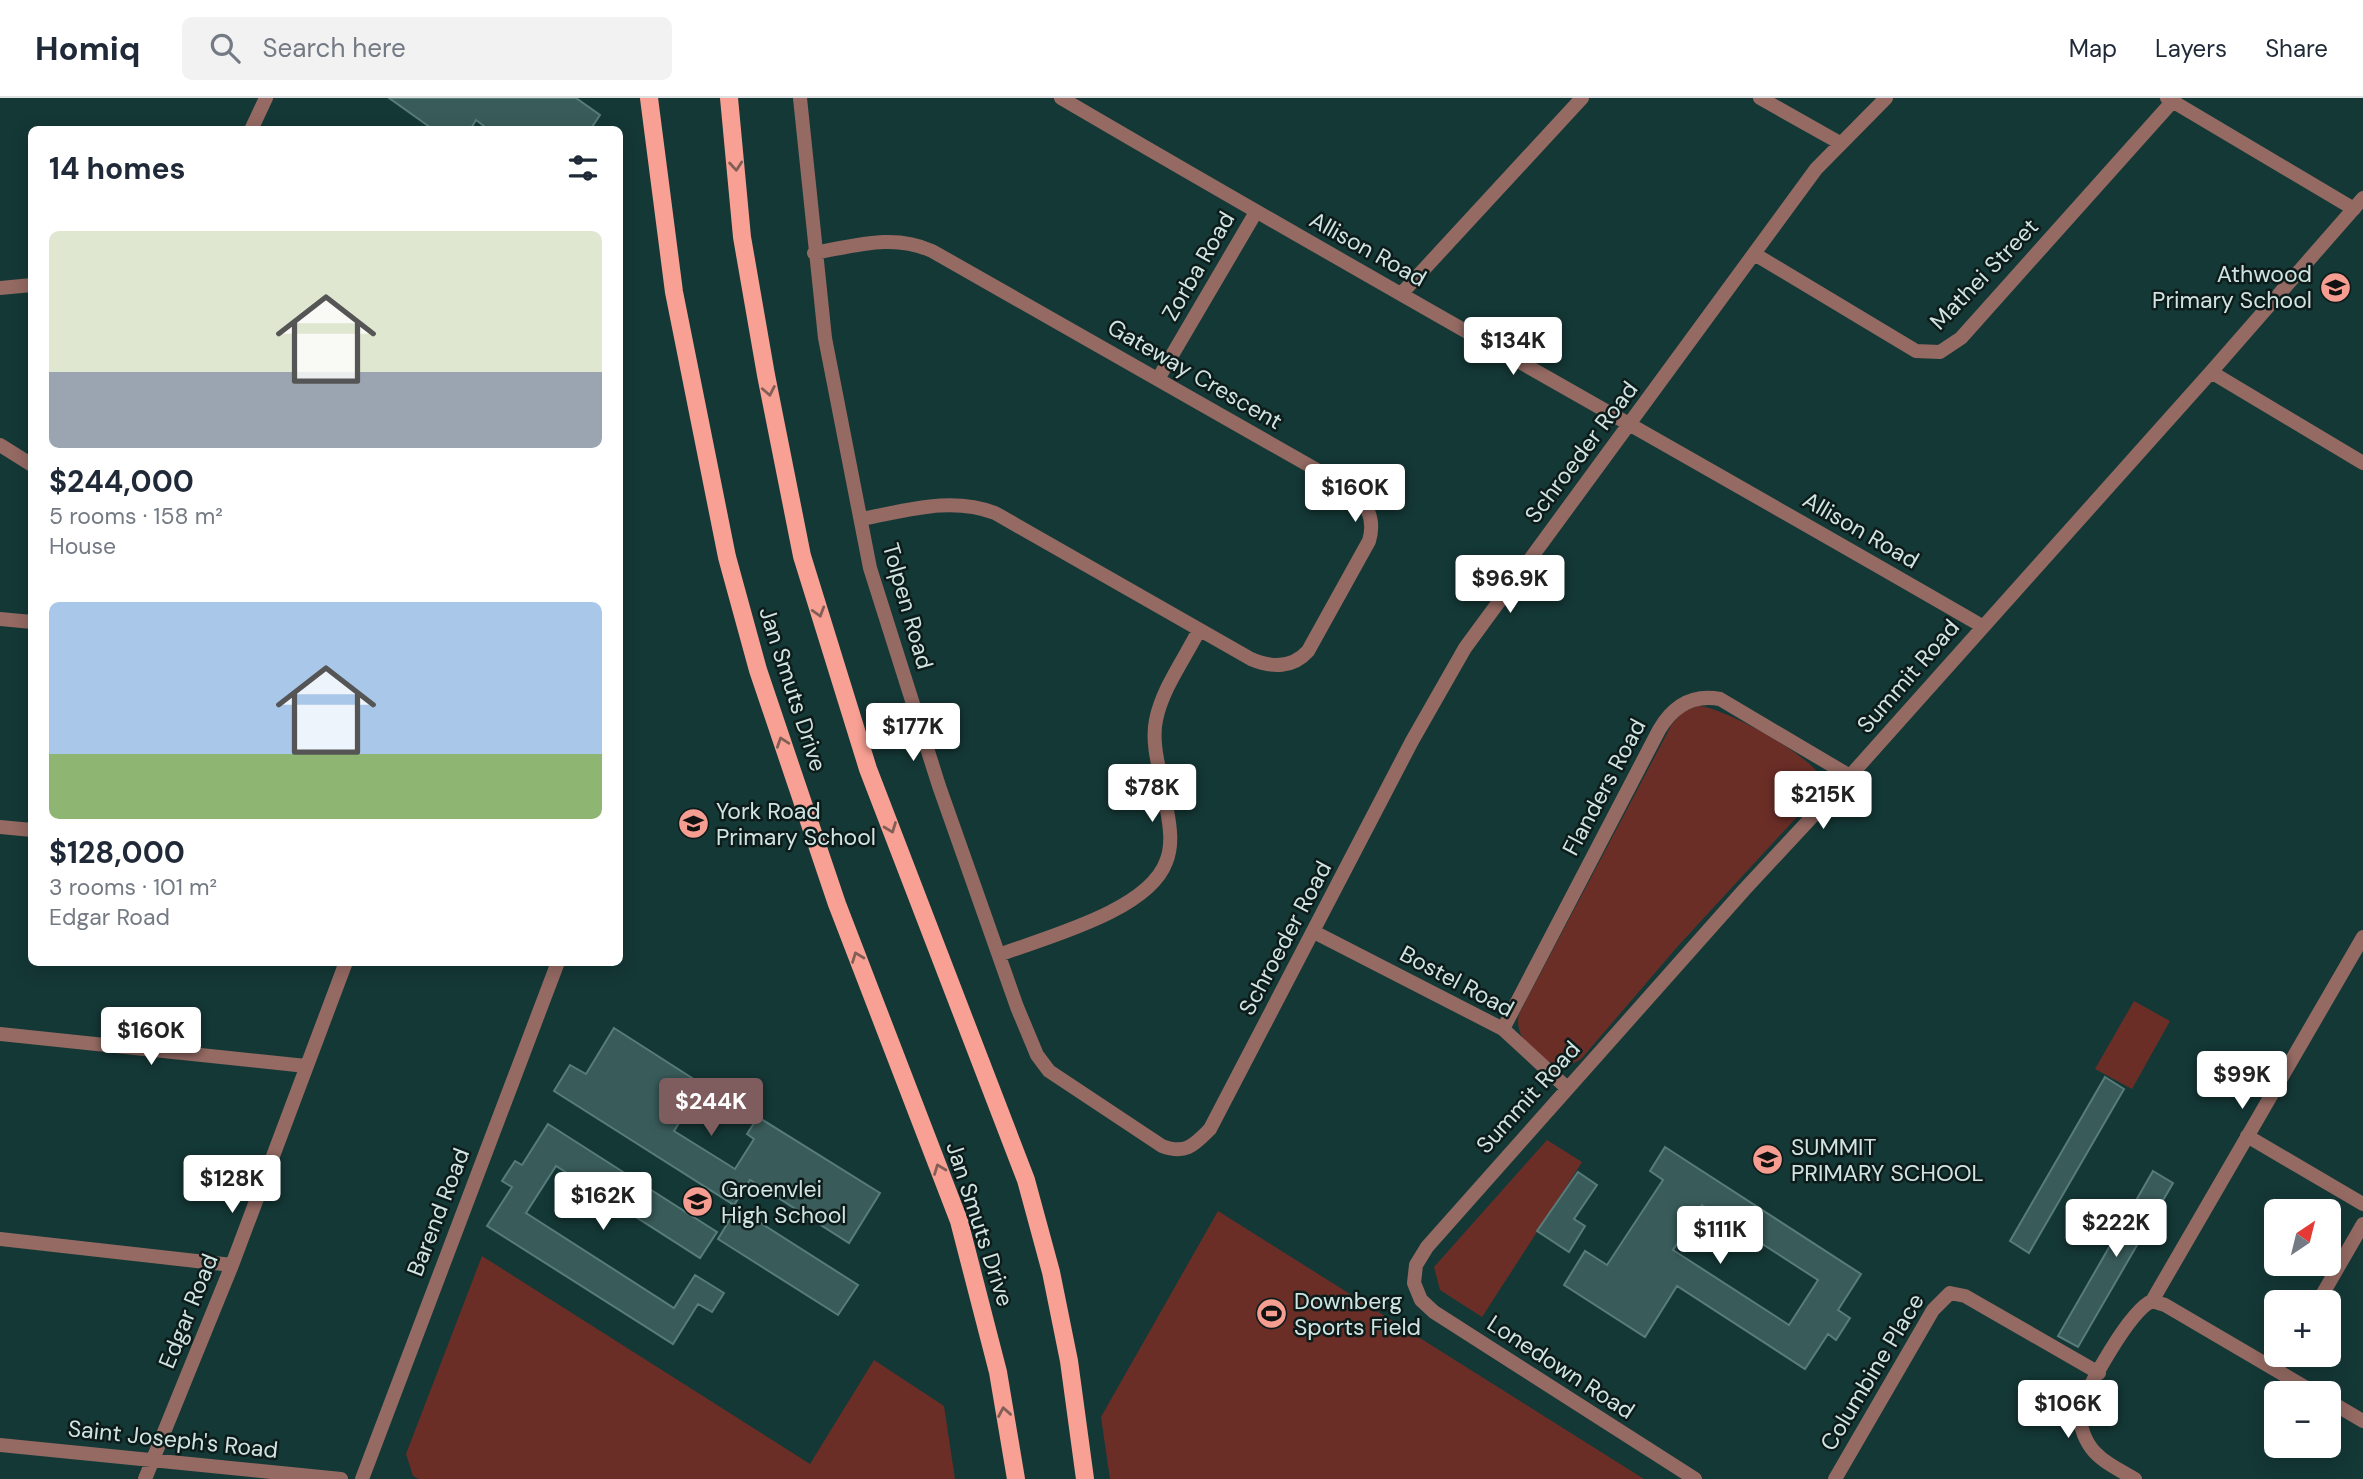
<!DOCTYPE html>
<html lang="en">
<head>
<meta charset="utf-8">
<style>
  :root { --surface:#fff; --page:#f2f2f3; --text:#1f2937; --muted:#747a83; --line:#e0e1e3; --accent:#7f5d5f }
  body { margin:0; font-family:"DM Sans",sans-serif; background:var(--page); color:var(--text); height:100vh; display:flex; flex-direction:column; font-size:26px; white-space:nowrap }
  * { box-sizing:border-box; margin:0 }
  p { font-size:23px; color:var(--muted) }
  .icon { flex:none; width:38px; height:38px; fill:none; stroke:currentColor; stroke-width:2; stroke-linecap:round; stroke-linejoin:round }
  .map { position:relative; flex:1; overflow:hidden }
  .details { position:absolute; left:28px; top:28px; width:595px; height:840px; display:flex; flex-direction:column; background:var(--surface); border-radius:10px; box-shadow:0 4px 18px #0003 }
  .details>* { flex:none }
  .needle { width:46px; rotate:35deg }
  .fabs { position:absolute; left:2264px; top:1101px; display:grid; gap:14px }
  .fabs a { display:grid; place-items:center; width:77px; height:77px; border-radius:10px; background:var(--surface); box-shadow:0 4px 18px #0003; font-size:35px }
  .price { position:absolute; translate:-50% -60px; padding:0 16px; border-radius:7px; background:#fff; color:#222; font-size:23px; line-height:46px; filter:drop-shadow(0 2px 4px #0008) }
  .price::after { content:''; position:absolute; left:50%; top:42px; width:21px; height:16px; margin-left:-10px; background:inherit; clip-path:polygon(0 0,100% 0,50% 100%) }
  .price.active { background:var(--accent); color:#fff }
  ul { padding:0; list-style:none }
  li { display:grid; align-content:center; gap:14px; height:371px; padding:0 21px }
  li span { display:grid; place-items:center; height:217px; border-radius:10px; color:#555 }
  li>.icon { margin-inline-start:auto }
  span .icon { width:126px; height:126px; fill:#fffc; stroke-width:1 }
  li b { font-size:30px }
  h2 { display:flex; justify-content:space-between; align-items:center; height:84px; padding:0 21px; font-size:30px }
  header { display:flex; align-items:center; gap:42px; box-sizing:border-box; height:98px; padding:0 35px; background:var(--surface); border-bottom:2px solid var(--line) }
  header strong { font-size:33px }
  nav { display:flex; gap:38px; margin-inline-start:auto; font-size:24px }
  .search { width:490px; height:63px; background:var(--page); display:flex; align-items:center; gap:18px; box-sizing:border-box; padding:0 24px; border-radius:10px; color:var(--muted); font-size:26px }
  .map>svg:first-child { display:block }
  .green { fill:#6b2e27 }
  .building { fill:#395c5a; stroke:#587c7a; stroke-width:2; fill-rule:evenodd }
  .lines { fill:none; stroke-linecap:round; stroke-linejoin:round }
  .minor { stroke:#956a63; stroke-width:14 }
  .primary { stroke:#f8a093; stroke-width:18 }
  .oneway { stroke:#825e57 }
  .labels { text-anchor:middle; stroke-width:5; stroke-linejoin:round; paint-order:stroke }
  .street-label { font-size:23px; fill:#d0e4e2; stroke:#0d1c1b }
  .poi-label { font-size:23px; fill:#d0e4e2; stroke:#0d1c1b; text-anchor:start }
</style>
</head>
<body>
<header>
<strong>Homiq</strong>
<div class="search"><svg class="icon" aria-label="search" viewBox="0 0 24 24"><circle cx="10" cy="10" r="6"/><path d="M15 15l6 6"/></svg>Search here</div>
<nav><a>Map</a><a>Layers</a><a>Share</a></nav>
</header>
<div class="map">
<svg width="2363" height="1381" viewBox="0 0 2363 1381">
  <rect width="100%" height="100%" fill="#143836"/>
  <path class="green" d="M 1698,608 C 1721,608 1810,657 1820,678 L 1818,696 L 1678,848 L 1582,960 C 1557,982 1511,946 1519,916 L 1672,626 L 1683,614 Z
    M 2134,903 L 2170,923 L 2132,991 L 2095,971 Z
    M 1547,1042 L 1582,1064 L 1554,1108 L 1585,1128 L 1569,1154 L 1537,1134 L 1482,1219 L 1440,1192 L 1434,1169 Z
    M 1218,1113 L 1644,1381 L 1110,1381 L 1101,1319 Z
    M 482,1158 L 810,1366 L 874,1262 L 944,1308 L 955,1381 L 419,1381 L 413,1378 L 406,1356 Z"/>
  <path class="building" d="M 389,0 L 576,0 L 600,17 L 590,32 L 489,32 L 476,22 L 470,32 L 434,32 Z
    M 614,930 L 703,987 L 674,1033 L 735,1071 L 754,1041 L 747,1036 L 758,1019 L 880,1095 L 849,1145 L 750,1082 L 734,1107 L 554,993 L 570,967 L 586,976 Z
    M 2105,979 L 2124,991 L 2029,1155 L 2010,1143 Z
    M 548,1026 L 717,1134 L 700,1160 L 556,1068 L 526,1115 L 674,1210 L 695,1177 L 724,1195 L 712,1214 L 698,1206 L 673,1246 L 487,1128 L 512,1089 L 502,1083 L 515,1063 L 522,1067 Z
    M 1665,1049 L 1861,1176 L 1838,1212 L 1850,1220 L 1836,1242 L 1828,1236 L 1805,1271 L 1677,1188 L 1645,1239 L 1564,1187 L 1585,1153 L 1607,1167 L 1663,1082 L 1650,1073 ZM 1702,1107 L 1818,1182 L 1789,1227 L 1673,1152 Z
    M 2153,1073 L 2173,1085 L 2078,1249 L 2058,1238 Z
    M 1578,1074 L 1597,1087 L 1574,1121 L 1585,1128 L 1569,1154 L 1537,1133 Z
    M 737,1110 L 858,1187 L 838,1217 L 718,1141 Z"/>
  <g class="lines">
    <path class="minor" d="M 800,0 L 825,240 L 870,470 L 939,688 L 1017,909 L 1037,957 L 1049,973 L 1162,1048 C 1186,1057 1194,1047 1210,1031 L 1412,643 L 1465,550 L 1816,71 L 1886,0
      M 1061,0 C 1366,179 1676,351 1982,528
      M 1760,0 L 1840,45
      M 2167,0 L 2354,111
      M 251,32 L 266,0
      M 814,155 C 855,148 893,135 932,153 L 1347,389 C 1366,403 1376,420 1369,443 L 1308,553 C 1293,570 1272,570 1251,561 L 995,415 C 950,398 906,413 861,421
      M 1756,157 L 1916,253 L 1940,254 L 1961,240 L 2172,4
      M 0,190 L 32,187
      M 1402,195 L 1582,0
      M 2211,274 L 2363,365
      M 1158,281 L 1256,114
      M 0,347 L 32,367
      M 0,521 L 32,524
      M 0,729 L 32,732
      M 1314,834 L 1503,931 L 1567,990
      M 999,857 C 1046,839 1148,813 1166,764 C 1173,747 1170,729 1167,712 C 1164,684 1150,650 1156,622 C 1162,591 1185,560 1199,532
      M 1503,931 L 1659,632 C 1673,608 1693,596 1720,601 L 1850,678
      M 0,936 L 306,968
      M 2247,1038 L 2363,1106
      M 0,1141 L 232,1167
      M 2152,1203 L 2363,839
      M 2318,1204 L 2363,1126
      M 2276,1272 L 2286,1256
      M 2329,1303 L 2363,1323
      M 0,1347 L 341,1381
      M 145,1381 L 232,1167 L 346,864
      M 362,1381 L 558,864
      M 1695,1381 L 1434,1214 L 1421,1202 L 1414,1185 L 1416,1167 L 1427,1149 L 1744,792 L 1850,678 L 2211,274 L 2363,100
      M 1835,1381 L 1933,1212 L 1950,1195 L 1965,1198 L 2099,1275
      M 2135,1381 C 2103,1363 2082,1354 2079,1313 C 2088,1289 2129,1213 2152,1203 L 2165,1207 L 2315,1295"/>
    <path class="primary" d="M 649,0 L 674,194 L 727,459 L 758,572 L 837,806 L 959,1123 L 998,1274 L 1016,1381
      M 729,0 L 742,139 L 766,277 L 802,458 L 868,671 L 1026,1082 L 1051,1174 L 1069,1263 L 1085,1381"/>
  </g>
  <defs><path id="oneway-chevron" d="M-2-3.5L2.5 0L-2 3.5" fill="none" stroke-width="1.6" stroke-linecap="round" stroke-linejoin="round" transform="scale(1.75)"/></defs>
  <g class="oneway">
    <use href="#oneway-chevron" transform="translate(736 68) rotate(85)"/>
    <use href="#oneway-chevron" transform="translate(769 293) rotate(79)"/>
    <use href="#oneway-chevron" transform="translate(819 514) rotate(73)"/>
    <use href="#oneway-chevron" transform="translate(782 644) rotate(-109)"/>
    <use href="#oneway-chevron" transform="translate(891 730) rotate(69)"/>
    <use href="#oneway-chevron" transform="translate(857 859) rotate(-111)"/>
    <use href="#oneway-chevron" transform="translate(939 1071) rotate(-111)"/>
    <use href="#oneway-chevron" transform="translate(1004 1314) rotate(-100)"/>
  </g>
  <defs>
    <symbol id="school-disc" viewBox="-11 -11 22 22"><circle r="9.5" fill="#f59d90" stroke="#0d1c1b"/><path d="M0-5L7-2L0 1L-7-2ZM-4 1L0 2.5L4 1V4Q0 6-4 4Z" fill="#111"/></symbol>
    <symbol id="stadium-disc" viewBox="-11 -11 22 22"><circle r="9.5" fill="#f59d90" stroke="#0d1c1b"/><path d="M0-5a6.5 5 0 1 0 0 10a6.5 5 0 1 0 0-10ZM-3.5-1.8h7v3.6h-7Z" fill="#111"/></symbol>
  </defs>
  <g fill-rule="evenodd">
    <use href="#school-disc" x="2318" y="172" width="35" height="35"/>
    <use href="#school-disc" x="676" y="708" width="35" height="35"/>
    <use href="#school-disc" x="1750" y="1044" width="35" height="35"/>
    <use href="#school-disc" x="680" y="1086" width="35" height="35"/>
    <use href="#stadium-disc" x="1254" y="1198" width="35" height="35"/>
  </g>
  <g class="labels">
    <g class="street-label">
      <text transform="translate(1368 151) rotate(29)" y="8">Allison Road</text>
      <text transform="translate(1198 168) rotate(-60)" y="8">Zorba Road</text>
      <text transform="translate(1984 176) rotate(-46)" y="8">Mathei Street</text>
      <text transform="translate(1195 276) rotate(30)" y="8">Gateway Crescent</text>
      <text transform="translate(1581 354) rotate(-53)" y="8">Schroeder Road</text>
      <text transform="translate(1861 432) rotate(30)" y="8">Allison Road</text>
      <text transform="translate(908 508) rotate(74)" y="8">Tolpen Road</text>
      <text transform="translate(1908 578) rotate(-49)" y="8">Summit Road</text>
      <text transform="translate(793 591) rotate(72)" y="8">Jan Smuts Drive</text>
      <text transform="translate(1604 689) rotate(-62)" y="8">Flanders Road</text>
      <text transform="translate(1285 840) rotate(-62)" y="8">Schroeder Road</text>
      <text transform="translate(1457 883) rotate(28)" y="8">Bostel Road</text>
      <text transform="translate(1528 999) rotate(-48)" y="8">Summit Road</text>
      <text transform="translate(438 1114) rotate(-69)" y="8">Barend Road</text>
      <text transform="translate(980 1126) rotate(72)" y="8">Jan Smuts Drive</text>
      <text transform="translate(188 1213) rotate(-68)" y="8">Edgar Road</text>
      <text transform="translate(1561 1269) rotate(33)" y="8">Lonedown Road</text>
      <text transform="translate(1872 1274) rotate(-59)" y="8">Columbine Place</text>
      <text transform="translate(173 1341) rotate(6)" y="8">Saint Joseph's Road</text>
    </g>
    <g class="poi-label">
      <text x="2312" y="184" text-anchor="end">Athwood<tspan x="2312" dy="26">Primary School</tspan></text>
      <text x="716" y="721">York Road<tspan x="716" dy="26">Primary School</tspan></text>
      <text x="1791" y="1057">SUMMIT<tspan x="1791" dy="26">PRIMARY SCHOOL</tspan></text>
      <text x="721" y="1099">Groenvlei<tspan x="721" dy="26">High School</tspan></text>
      <text x="1294" y="1211">Downberg<tspan x="1294" dy="26">Sports Field</tspan></text>
    </g>
  </g>
</svg>
<div class="fabs">
<a><svg class="needle" viewBox="-14 -14 28 28"><path d="M0-13l5 13h-10z" fill="#e53935"/><path d="M0 13l5-13h-10z" fill="#747a83"/></svg></a>
<a>+</a>
<a>−</a>
</div>
<b class="price" style="left:1513px;top:279px">$134K</b>
<b class="price" style="left:1355px;top:426px">$160K</b>
<b class="price" style="left:1510px;top:517px">$96.9K</b>
<b class="price" style="left:913px;top:665px">$177K</b>
<b class="price" style="left:1152px;top:726px">$78K</b>
<b class="price" style="left:1823px;top:733px">$215K</b>
<b class="price" style="left:151px;top:969px">$160K</b>
<b class="price" style="left:2242px;top:1013px">$99K</b>
<b class="price active" style="left:711px;top:1040px">$244K</b>
<b class="price" style="left:232px;top:1117px">$128K</b>
<b class="price" style="left:603px;top:1134px">$162K</b>
<b class="price" style="left:2116px;top:1161px">$222K</b>
<b class="price" style="left:1720px;top:1168px">$111K</b>
<b class="price" style="left:2068px;top:1342px">$106K</b>
<section class="details">
<h2>14 homes<svg class="icon" aria-label="filters" viewBox="0 0 24 24"><path d="M4 7h16M4 17h16"/><circle cx="9" cy="7" r="2"/><circle cx="15" cy="17" r="2"/></svg></h2>
<ul>
<li><span style="background:linear-gradient(#dfe7d0 65%,#9aa5b1 0)"><svg class="icon" aria-label="home" viewBox="0 0 24 24"><path d="M3 11l9-7 9 7M6 9v11h12V9"/></svg></span><div><b>$244,000</b><p>5 rooms · 158 m²</p><p>House</p></div></li>
<li><span style="background:linear-gradient(#a9c7e8 70%,#8fb573 0)"><svg class="icon" aria-label="home" viewBox="0 0 24 24"><path d="M3 11l9-7 9 7M6 9v11h12V9"/></svg></span><div><b>$128,000</b><p>3 rooms · 101 m²</p><p>Edgar Road</p></div></li>
</ul>
</section>
</div>
</body>
</html>
